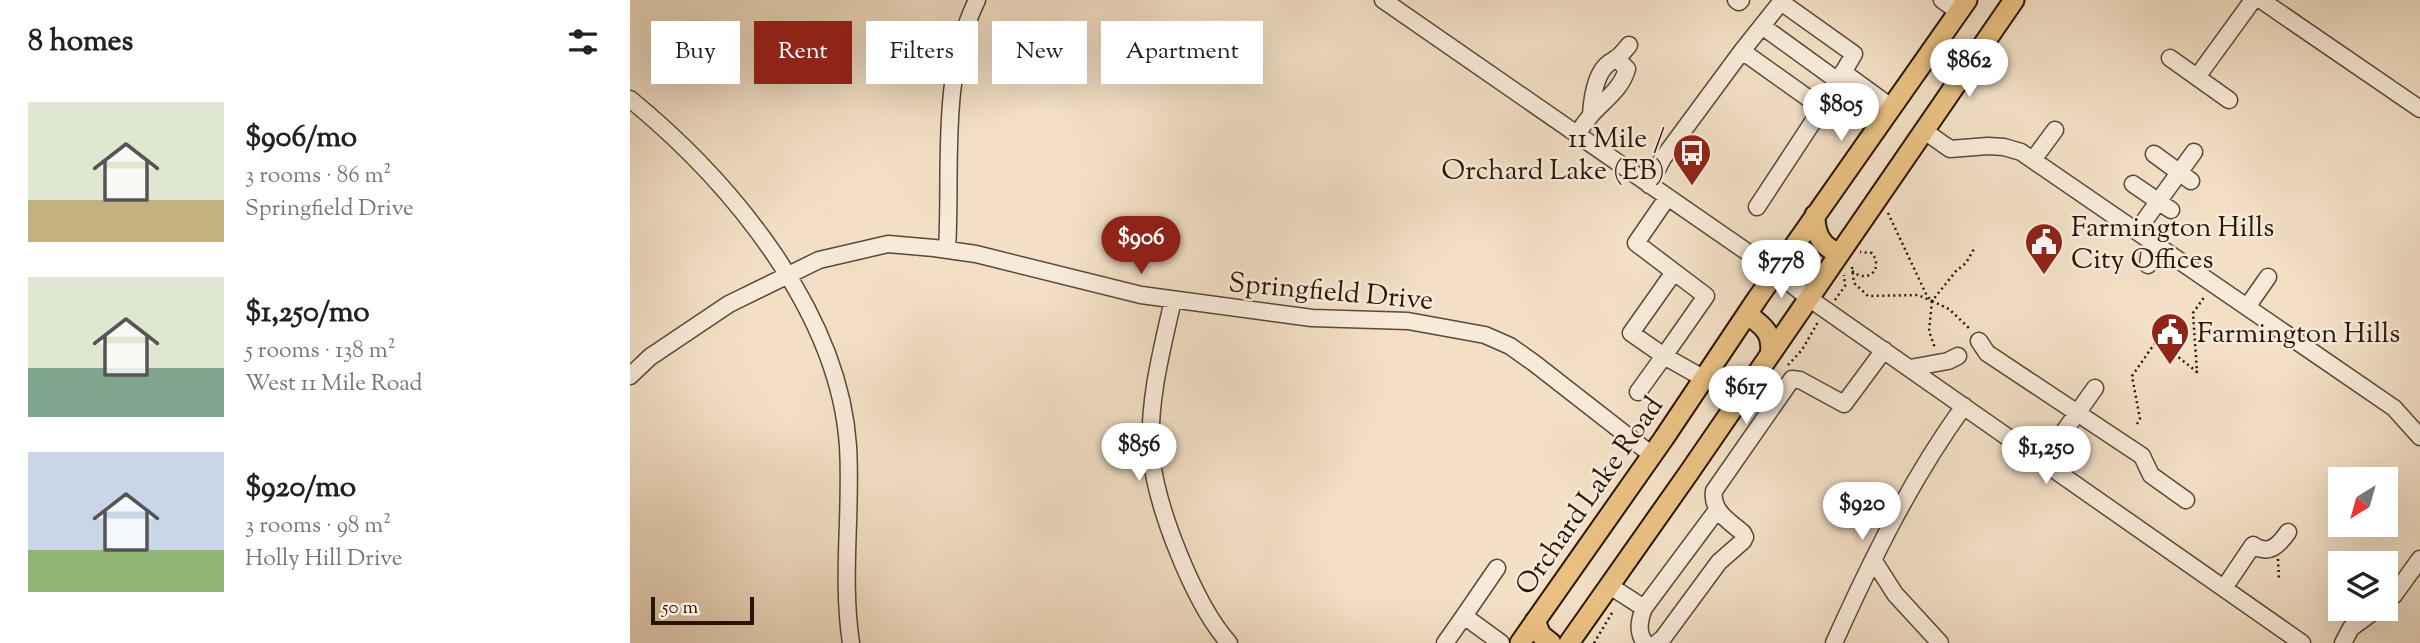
<!DOCTYPE html>
<html lang="en">
<head>
<meta charset="utf-8">
<style>
  :root { --surface:#fff; --page:#f2f2f2; --text:#222; --muted:#767676; --accent:#8f2418 }
  body { margin:0; font-family:"Sorts Mill Goudy",serif; background:var(--page); color:var(--text); height:100vh; display:flex; flex-direction:column; font-size:26px; white-space:nowrap }
  * { box-sizing:border-box; margin:0 }
  p { font-size:23px; color:var(--muted) }
  .icon { flex:none; width:38px; height:38px; fill:none; stroke:currentColor; stroke-width:2; stroke-linecap:round; stroke-linejoin:round }
  .map { position:relative; flex:1; overflow:hidden }
  .details { display:flex; flex-direction:column; background:var(--surface); width:630px }
  .details>* { flex:none }
  .guide { position:absolute; left:21px; top:21px; width:665px; height:63px; display:flex; gap:14px }
  .needle { width:46px; rotate:217deg }
  .buttons { position:absolute; left:1698px; top:467px; display:grid; gap:14px }
  .buttons a { display:grid; place-items:center; width:70px; height:70px; border-radius:0px; background:var(--surface); box-shadow:0 7px 28px #0002; font-size:35px }
  .scale { position:absolute; left:21px; bottom:18px; width:103px; box-sizing:border-box; padding-left:7px; border:4px solid #291506; border-top:0; font-size:19px; line-height:24px; white-space:nowrap; color:#291506; -webkit-text-stroke:5px #f7ead9; paint-order:stroke }
  .price { position:absolute; translate:-50% -60px; padding:0 16px; border-radius:24px; background:#fff; color:#222; font-size:23px; line-height:46px; filter:drop-shadow(0 2px 4px #0008) }
  .price::after { content:''; position:absolute; left:50%; top:42px; width:21px; height:16px; margin-left:-10px; background:inherit; clip-path:polygon(0 0,100% 0,50% 100%) }
  .price.current { background:var(--accent); color:#fff }
  ul { padding:0; list-style:none }
  li { display:flex; align-items:center; gap:21px; height:175px; padding:0 28px }
  li span { display:grid; place-items:center; flex:none; width:196px; height:140px; border-radius:0px; color:#555 }
  li>.icon { margin-inline-start:auto }
  span .icon { width:84px; height:84px; fill:#fffc; stroke-width:1 }
  li b { font-size:30px }
  h2 { display:flex; justify-content:space-between; align-items:center; height:84px; padding:0 28px; font-size:30px }
  .pill { padding:0 24px; border-radius:0px; background:var(--surface); box-shadow:0 7px 28px #0002; font-size:24px; line-height:63px }
  .pill.current { background:var(--accent); color:#fff }
  main { display:flex; flex:1; min-height:0 }
  .map>svg:first-child { display:block }
  .lines { fill:none; stroke-linecap:round; stroke-linejoin:round }
  .minor-casing { stroke:#5b4836; stroke-width:19 }
  .major-casing { stroke:#291506; stroke-width:23 }
  .path { stroke:#291506; stroke-width:2.5; stroke-dasharray:2 3.5; stroke-linecap:butt }
  .minor { stroke:#f7ead9; stroke-width:16 }
  .major { stroke:#e9c082; stroke-width:19 }
  .labels { text-anchor:middle; stroke-width:5; stroke-linejoin:round; paint-order:stroke }
  .poi-label { font-size:28px; fill:#291506; stroke:#f7ead9; text-anchor:start }
  .street-label { font-size:28px; fill:#291506; stroke:#f7ead9 }
</style>
</head>
<body>
<main>
<section class="details">
<h2>8 homes<svg class="icon" aria-label="filters" viewBox="0 0 24 24"><path d="M4 7h16M4 17h16"/><circle cx="9" cy="7" r="2"/><circle cx="15" cy="17" r="2"/></svg></h2>
<ul>
<li><span style="background:linear-gradient(#dfe7d0 70%,#c2b280 0)"><svg class="icon" aria-label="home" viewBox="0 0 24 24"><path d="M3 11l9-7 9 7M6 9v11h12V9"/></svg></span><div><b>$906/mo</b><p>3 rooms · 86 m²</p><p>Springfield Drive</p></div></li>
<li><span style="background:linear-gradient(#dfe7d0 65%,#7fa58c 0)"><svg class="icon" aria-label="home" viewBox="0 0 24 24"><path d="M3 11l9-7 9 7M6 9v11h12V9"/></svg></span><div><b>$1,250/mo</b><p>5 rooms · 138 m²</p><p>West 11 Mile Road</p></div></li>
<li><span style="background:linear-gradient(#c9d6e8 70%,#8fb573 0)"><svg class="icon" aria-label="home" viewBox="0 0 24 24"><path d="M3 11l9-7 9 7M6 9v11h12V9"/></svg></span><div><b>$920/mo</b><p>3 rooms · 98 m²</p><p>Holly Hill Drive</p></div></li>
</ul>
</section>
<div class="map">
<svg width="1790" height="643" viewBox="0 0 1790 643">
  <rect width="100%" height="100%" fill="#f2dfc5"/>
  <filter id="stains"><feTurbulence type="fractalNoise" baseFrequency=".00286" numOctaves="4"/><feColorMatrix values="0 0 0 0 .2 0 0 0 0 .09 0 0 0 0 .02 0 0 0 .5 -.17"/></filter>
  <radialGradient id="worn" r=".72"><stop offset=".6" stop-color="#630" stop-opacity="0"/><stop offset="1" stop-color="#630" stop-opacity=".3"/></radialGradient>
  <g class="lines">
    <defs>
      <path id="minor" d="M 753,0 L 1146,272 L 1180,299 L 1672,643
        M 1106,0 L 1109,2 L 1111,0
        M 1312,0 L 1329,12
        M 1631,0 L 1790,109
        M 1132,26 L 1208,81
        M 1112,51 L 1151,2 L 1224,54 L 1192,108 L 1127,207
        M 1540,58 L 1599,100
        M 1213,72 L 1261,107
        M 1567,77 L 1623,0
        M 1204,87 L 1250,122
        M 0,99 C 100,181 209,311 218,446 C 222,512 211,578 221,643
        M 961,115 C 962,99 965,73 979,63 C 989,57 991,55 999,45
        M 1293,130 L 1320,149 L 1358,146 L 1374,147 L 1391,152 L 1764,408 L 1790,437
        M 947,135 C 951,128 956,121 961,115 C 974,100 991,90 997,69 L 988,60
        M 1524,154 L 1561,181
        M 1403,160 L 1425,130
        M 1503,184 L 1541,210
        M 1019,185 L 1033,158 L 1112,51 L 1192,108
        M 1037,198 L 1006,243 L 1076,296 L 1034,356 L 1073,378
        M 1507,231 L 1564,152
        M 317,250 C 322,166 309,78 347,0
        M 1518,265 L 1521,241
        M 543,300 C 532,349 518,401 521,452 C 525,505 564,604 599,643
        M 1617,307 L 1638,277
        M 1349,341 L 1357,353 L 1512,456 L 1521,475 L 1556,500
        M 1280,368 L 1318,361 L 1328,356
        M 0,376 L 20,357 L 99,304 L 189,260 L 258,244 L 304,248 L 346,254 L 511,295 L 682,318 L 778,321 L 855,335 L 880,346 L 904,363 L 1022,455
        M 1008,392 L 1034,356 L 1001,333 L 1044,272
        M 1413,461 L 1465,388
        M 1244,561 L 1265,594 L 1310,643
        M 867,568 L 834,616 L 871,643
        M 980,586 L 1014,608
        M 1594,588 L 1623,545 C 1639,556 1649,545 1658,532
        M 1755,602 L 1764,595 L 1790,559
        M 815,643 L 834,616
        M 1015,643 C 1007,632 1009,621 1014,608 L 1087,510
        M 1027,643 L 1033,638 L 1089,562 L 1113,541 L 1115,537 L 1113,533 C 1099,521 1081,511 1084,491 L 1162,379 L 1170,380 L 1214,404 L 1254,350
        M 1204,643 C 1241,561 1281,479 1334,406
        M 1713,643 L 1721,628 L 1747,609"/>
      <path id="major" d="M 1185,215 C 1185,234 1191,246 1208,253
        M 1117,314 C 1133,326 1144,333 1140,355
        M 905,621 L 911,635 L 921,643
        M 890,643 L 1034,438 L 1127,299 L 1337,0
        M 939,643 L 1058,474 L 1384,0"/>
    </defs>
    <use href="#minor" class="minor-casing"/>
    <use href="#major" class="major-casing"/>
    <path class="path" d="M 1258,213 L 1297,296 L 1302,301 L 1299,331 L 1305,348
      M 1222,267 L 1224,283 L 1238,296 L 1288,295 L 1302,301 L 1326,271 L 1336,263 L 1345,247
      M 1222,271 C 1237,284 1254,270 1242,253 L 1230,252
      M 1205,300 L 1215,286 L 1214,275
      M 1302,301 L 1319,309 L 1341,330
      M 1158,365 L 1172,350 L 1188,322
      M 1507,424 L 1510,419 L 1502,376 L 1527,340 L 1567,372 L 1563,313 L 1575,296
      M 1648,559 L 1649,580
      M 964,643 L 982,613"/>
    <use href="#minor" class="minor"/>
    <use href="#major" class="major"/>
  </g>
  <defs>
    <symbol id="bus-pin" viewBox="-11 -11 22 30"><path d="M0 17L-7.5 6A9.5 9.5 0 1 1 7.5 6Z" fill="#8f2418" stroke="#f7ead9"/><path d="M-5-6H5V4H4V6H2V4H-2V6H-4V4H-5ZM-3.5-4V0h7V-4ZM-3.5 1.2v1.5H-2V1.2ZM2 1.2v1.5H3.5V1.2Z" fill="#fff"/></symbol>
    <symbol id="civic-pin" viewBox="-11 -11 22 30"><path d="M0 17L-7.5 6A9.5 9.5 0 1 1 7.5 6Z" fill="#8f2418" stroke="#f7ead9"/><path d="M-.6-6.5H3V-4.5H.6V-3L4-1V1h2V6H-6V1h2V-1L-.6-3ZM-1.2 2.5V6h2.4V2.5Z" fill="#fff"/></symbol>
  </defs>
  <g fill-rule="evenodd">
    <use href="#bus-pin" x="1040" y="131" width="44" height="60"/>
    <use href="#civic-pin" x="1392" y="220" width="44" height="60"/>
    <use href="#civic-pin" x="1518" y="310" width="44" height="60"/>
  </g>
  <g class="labels">
    <g class="poi-label">
      <text x="1035" y="147" text-anchor="end">11 Mile /<tspan x="1035" dy="32">Orchard Lake (EB)</tspan></text>
      <text x="1441" y="236">Farmington Hills<tspan x="1441" dy="32">City Offices</tspan></text>
      <text x="1567" y="342">Farmington Hills</text>
    </g>
    <g class="street-label">
      <text transform="translate(701 290) rotate(5)" y="10">Springfield Drive</text>
      <text transform="translate(958 495) rotate(-55)" y="10">Orchard Lake Road</text>
    </g>
  </g>
  <rect width="100%" height="100%" filter="url(#stains)"/>
  <rect width="100%" height="100%" fill="url(#worn)"/>
</svg>
<div class="buttons">
<a><svg class="needle" viewBox="-14 -14 28 28"><path d="M0-13l5 13h-10z" fill="#e53935"/><path d="M0 13l5-13h-10z" fill="#767676"/></svg></a>
<a><svg class="icon" aria-label="layers" viewBox="0 0 24 24"><path d="M12 4l9 5-9 5-9-5zM3 14l9 5 9-5"/></svg></a>
</div>
<div class="scale">50 m</div>
<b class="price" style="left:1339px;top:99px">$862</b>
<b class="price" style="left:1211px;top:143px">$805</b>
<b class="price current" style="left:511px;top:276px">$906</b>
<b class="price" style="left:1151px;top:300px">$778</b>
<b class="price" style="left:1116px;top:426px">$617</b>
<b class="price" style="left:509px;top:483px">$856</b>
<b class="price" style="left:1416px;top:486px">$1,250</b>
<b class="price" style="left:1232px;top:542px">$920</b>
<div class="guide">
<a class="pill">Buy</a>
<a class="pill current">Rent</a>
<a class="pill">Filters</a>
<a class="pill">New</a>
<a class="pill">Apartment</a>
</div>
</div>
</main>
</body>
</html>
